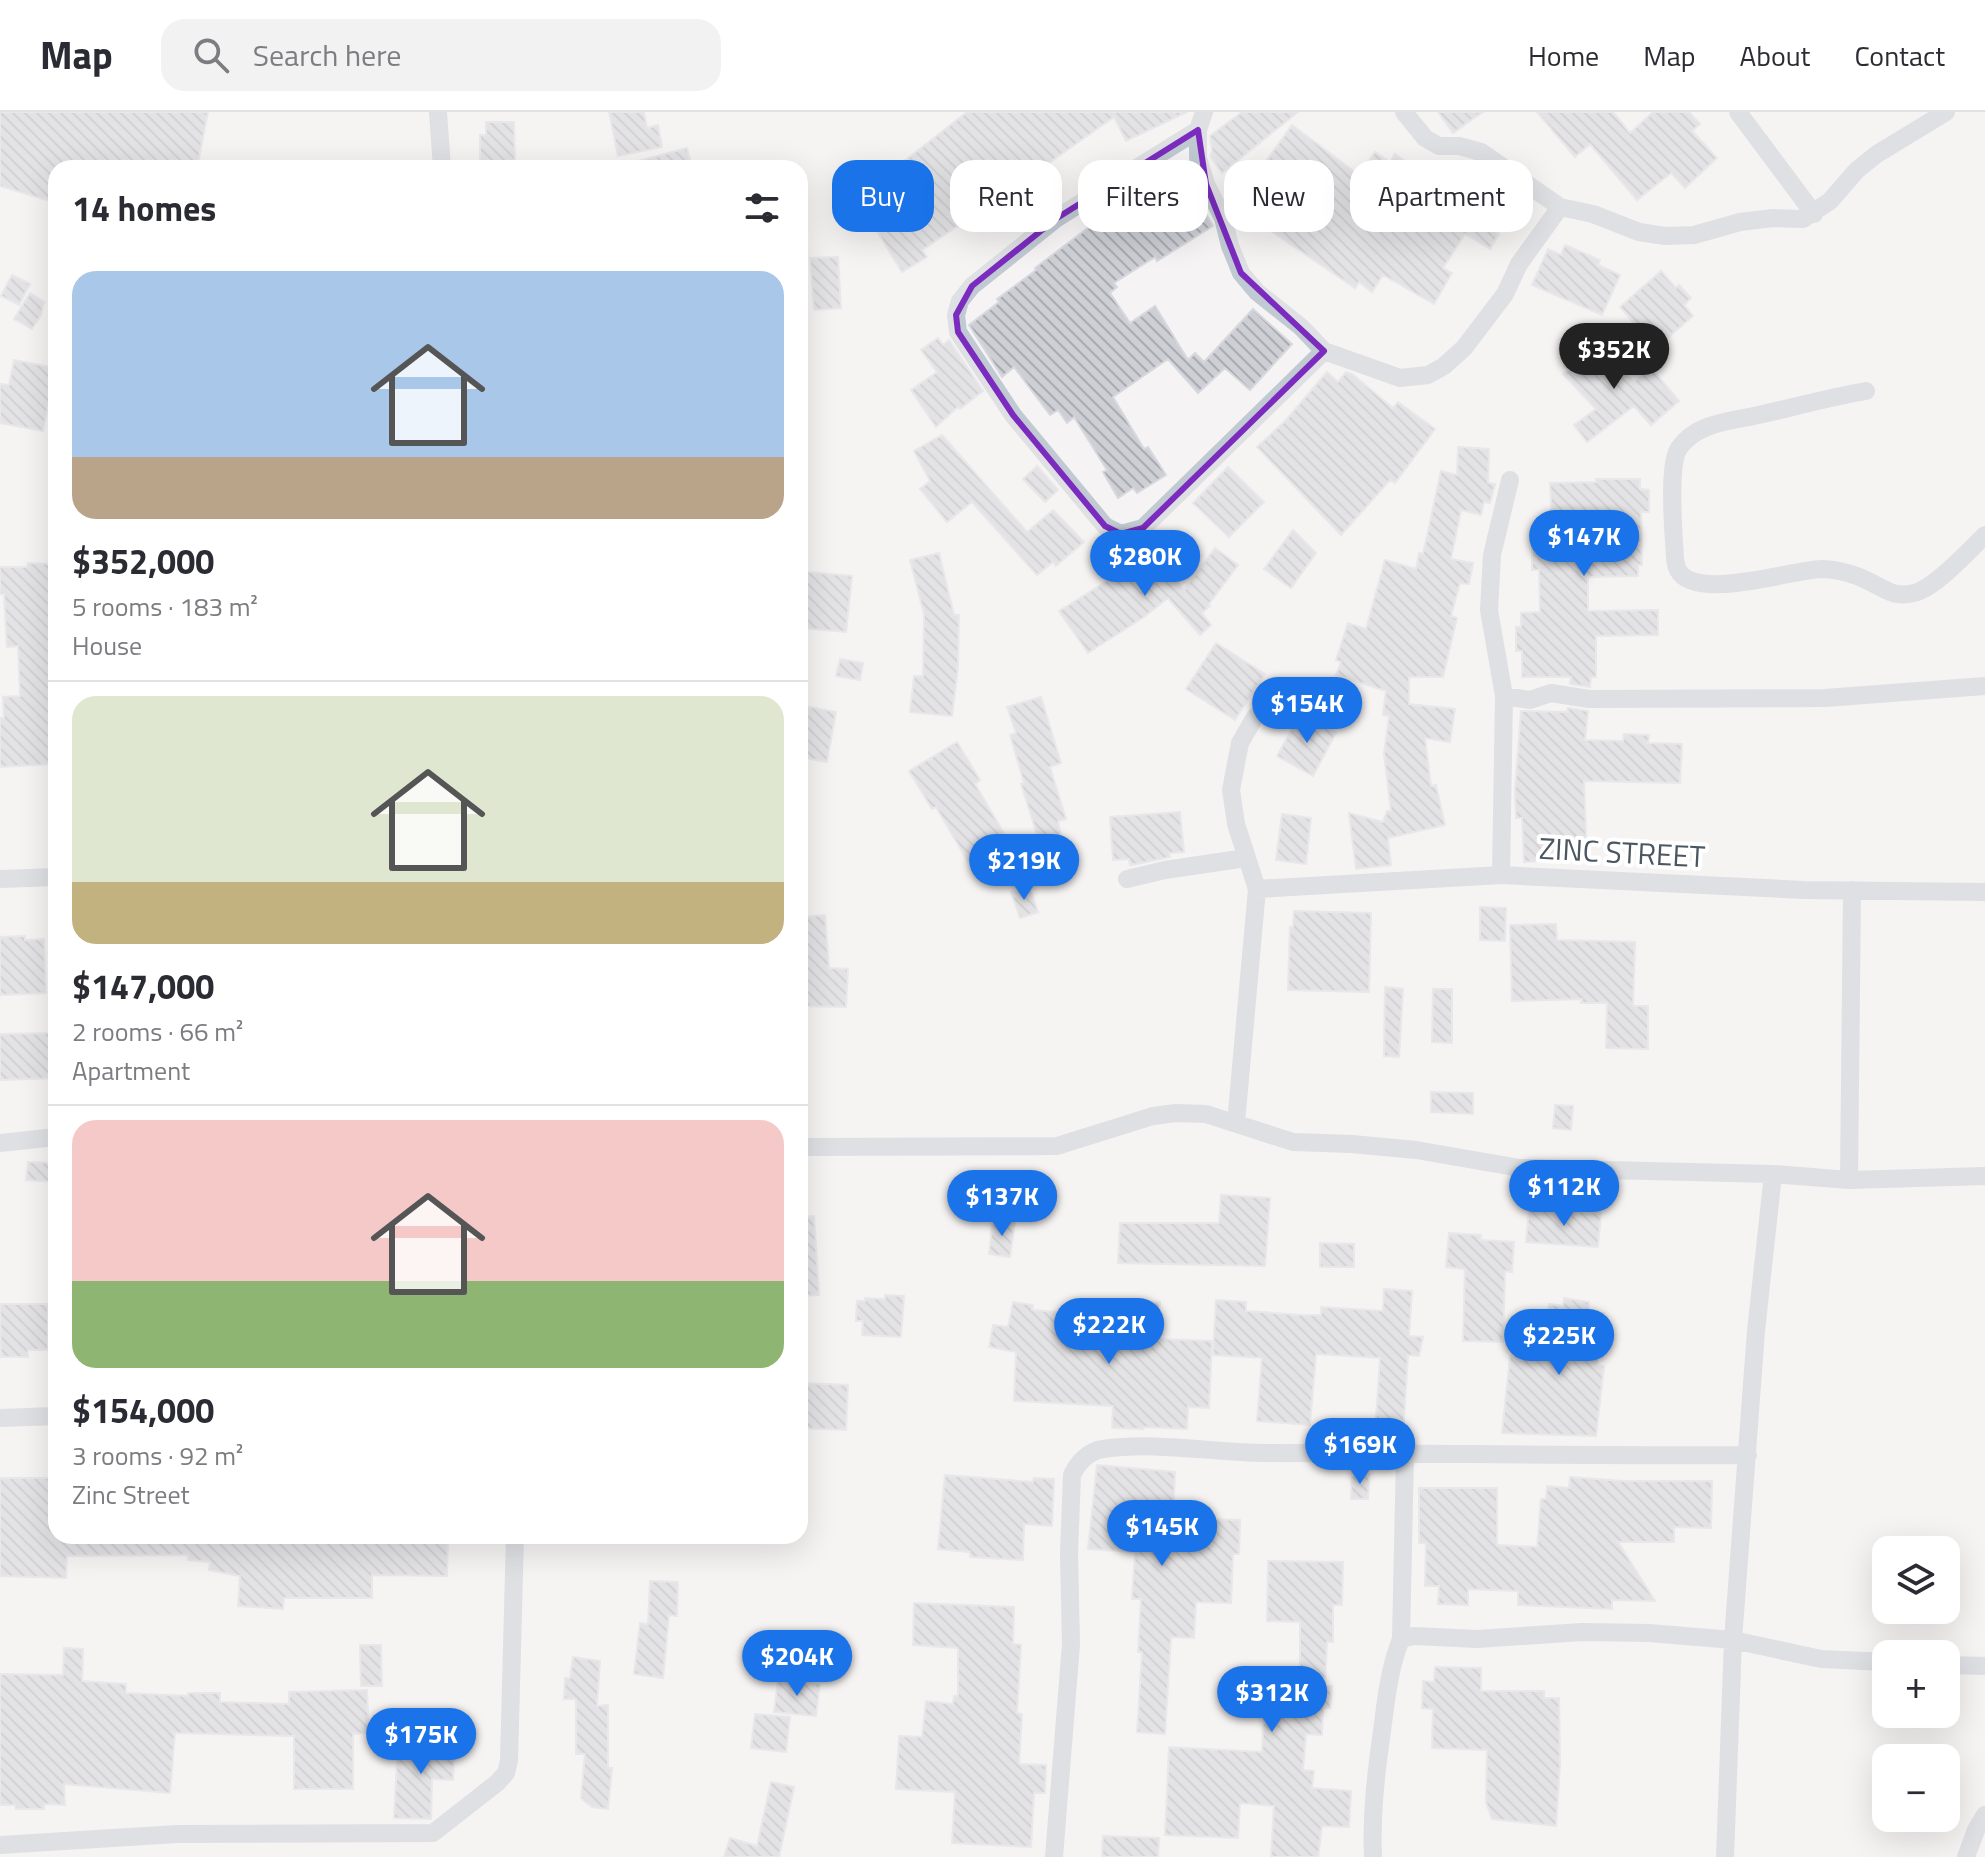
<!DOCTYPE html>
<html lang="en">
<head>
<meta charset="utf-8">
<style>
  :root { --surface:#fff; --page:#f2f2f3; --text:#2b2b33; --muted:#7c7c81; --line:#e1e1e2; --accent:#1a73e8 }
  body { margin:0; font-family:"Titillium Web",sans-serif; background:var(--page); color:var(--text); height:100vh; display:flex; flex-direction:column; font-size:30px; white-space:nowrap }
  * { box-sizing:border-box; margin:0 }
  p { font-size:26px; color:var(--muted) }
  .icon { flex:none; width:44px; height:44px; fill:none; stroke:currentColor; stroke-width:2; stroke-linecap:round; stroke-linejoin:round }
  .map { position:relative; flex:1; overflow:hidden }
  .details { position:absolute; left:48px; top:48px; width:760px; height:1384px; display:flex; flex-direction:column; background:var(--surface); border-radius:24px; box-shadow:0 8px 32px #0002 }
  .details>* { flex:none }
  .top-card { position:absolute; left:832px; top:48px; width:760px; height:72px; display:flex; gap:16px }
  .buttons { position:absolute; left:1872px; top:1424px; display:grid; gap:16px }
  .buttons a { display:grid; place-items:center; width:88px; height:88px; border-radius:16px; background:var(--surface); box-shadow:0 8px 32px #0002; font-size:40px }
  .price { position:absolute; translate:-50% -68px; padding:0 18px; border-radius:28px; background:var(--accent); color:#fff; font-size:26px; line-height:52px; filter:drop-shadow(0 2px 4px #0008) }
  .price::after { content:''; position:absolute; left:50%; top:48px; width:24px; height:18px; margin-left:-12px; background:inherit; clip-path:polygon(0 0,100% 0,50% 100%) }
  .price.current { background:#222; color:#fff }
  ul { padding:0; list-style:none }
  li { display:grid; align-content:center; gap:16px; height:424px; padding:0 24px }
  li+li { border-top:2px solid var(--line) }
  li span { display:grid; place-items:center; height:248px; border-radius:24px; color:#555 }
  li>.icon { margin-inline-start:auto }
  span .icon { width:144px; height:144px; fill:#fffc; stroke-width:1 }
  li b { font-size:34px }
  h2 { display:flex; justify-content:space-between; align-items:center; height:96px; padding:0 24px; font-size:34px }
  .pill { padding:0 28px; border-radius:24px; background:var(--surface); box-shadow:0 8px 32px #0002; font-size:28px; line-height:72px }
  .pill.current { background:var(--accent); color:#fff }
  header { display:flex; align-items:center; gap:48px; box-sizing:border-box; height:112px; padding:0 40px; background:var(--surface); border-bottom:2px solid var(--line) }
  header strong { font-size:38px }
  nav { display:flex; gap:44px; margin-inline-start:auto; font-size:28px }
  .search { width:560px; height:72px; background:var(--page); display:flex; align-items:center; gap:20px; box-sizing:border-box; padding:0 28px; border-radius:24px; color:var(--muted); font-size:30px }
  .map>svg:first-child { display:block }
  .building { fill:url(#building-back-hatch); stroke:#d7d9de; stroke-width:2 }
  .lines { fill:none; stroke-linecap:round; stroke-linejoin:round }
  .minor { stroke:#c1cad2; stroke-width:18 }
  .marked { fill:none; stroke:#7b2cbf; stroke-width:6; stroke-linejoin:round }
  .labels { text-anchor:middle; stroke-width:8; stroke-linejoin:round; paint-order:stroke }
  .street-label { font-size:30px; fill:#4a5661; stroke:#fff }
</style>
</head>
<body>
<header>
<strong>Map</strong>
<div class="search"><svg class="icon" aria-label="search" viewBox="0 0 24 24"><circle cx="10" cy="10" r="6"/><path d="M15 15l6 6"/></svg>Search here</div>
<nav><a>Home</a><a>Map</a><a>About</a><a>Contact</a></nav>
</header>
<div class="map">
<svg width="1985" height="1745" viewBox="0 0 1985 1745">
  <defs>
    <pattern id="building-back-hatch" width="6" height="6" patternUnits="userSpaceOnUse" patternTransform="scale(2)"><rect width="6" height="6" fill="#cdcfd5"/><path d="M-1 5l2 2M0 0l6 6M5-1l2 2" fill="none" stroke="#a8abb0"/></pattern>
  </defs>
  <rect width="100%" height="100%" fill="#f5f3f3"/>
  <path class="building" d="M 0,0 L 208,0 L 197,56 L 56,56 L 56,91 L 0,74 Z
    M 609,0 L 644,0 L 647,16 L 658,13 L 662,35 L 618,44 Z
    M 967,0 L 1187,0 L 1126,29 L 1114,5 L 1049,51 L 1060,67 L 1054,71 L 1059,77 L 1042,89 L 1038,84 L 1025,94 L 1004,66 L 961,97 L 968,107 L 922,138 L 927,145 L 902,160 L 872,111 L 867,113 L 851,65 L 859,62 L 857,55 L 872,50 L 875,57 L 887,53 L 890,60 Z
    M 1242,0 L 1298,0 L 1222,61 L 1210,44 L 1212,39 L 1210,24 Z
    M 1438,0 L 1483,0 L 1453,21 Z
    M 1537,0 L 1613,0 L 1630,21 L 1653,0 L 1689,0 L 1700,12 L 1692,19 L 1717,46 L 1685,76 L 1671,61 L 1637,88 L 1590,32 L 1575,45 Z
    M 486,10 L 514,10 L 515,56 L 486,56 L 486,53 L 480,53 L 480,23 L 486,23 Z
    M 1292,13 L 1359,63 L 1375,40 L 1390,50 L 1395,42 L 1442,75 L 1459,50 L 1499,76 L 1476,108 L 1499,122 L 1490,137 L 1465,122 L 1443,156 L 1452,161 L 1434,192 L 1383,163 L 1372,180 L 1359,170 L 1355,176 L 1234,94 Z
    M 687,36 L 692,56 L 636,56 L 635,50 Z
    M 1177,64 L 1184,76 L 1188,73 L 1213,114 L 1157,149 L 1155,145 L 1114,171 L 1117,175 L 1110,181 L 1130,211 L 1155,194 L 1188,248 L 1195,241 L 1204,250 L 1253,197 L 1292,232 L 1250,278 L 1225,256 L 1198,281 L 1168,247 L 1113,285 L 1144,337 L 1148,335 L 1166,363 L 1137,381 L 1133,376 L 1118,386 L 1103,360 L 1107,358 L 1074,305 L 1067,311 L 1058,298 L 1050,303 L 1014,255 L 1002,265 L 969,213 L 999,190 L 997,187 L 1036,158 L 1035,156 L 1101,106 L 1096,97 L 1113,87 L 1118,94 L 1154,71 L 1157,76 Z
    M 1565,133 L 1600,148 L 1598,153 L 1620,163 L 1602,203 L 1532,173 L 1548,137 L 1561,143 Z
    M 838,145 L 841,196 L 814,198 L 810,146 Z
    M 1661,159 L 1676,176 L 1679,173 L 1691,186 L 1684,193 L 1693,204 L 1656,236 L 1620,195 Z
    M 12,163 L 30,172 L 19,193 L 1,184 Z
    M 30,181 L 44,190 L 41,203 L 32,217 L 14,207 Z
    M 938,226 L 943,233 L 949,228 L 983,279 L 960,297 L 958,295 L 936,315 L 911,278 L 937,260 L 921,238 Z
    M 1594,227 L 1634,270 L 1651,256 L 1679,289 L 1651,313 L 1634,294 L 1587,330 L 1574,313 L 1596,297 L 1563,262 L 1568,258 L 1564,254 Z
    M 14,248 L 56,256 L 43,319 L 0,311 L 0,272 L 9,273 Z
    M 1327,260 L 1338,270 L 1346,260 L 1352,262 L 1393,296 L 1398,290 L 1435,317 L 1395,371 L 1390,368 L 1341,423 L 1257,335 L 1285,309 Z
    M 942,323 L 1027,420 L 1053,398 L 1084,430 L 1056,454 L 1053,450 L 1037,463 L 972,390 L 947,410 L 920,377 L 930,369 L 914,339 Z
    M 1458,335 L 1489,337 L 1488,371 L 1495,372 L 1490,391 L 1484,390 L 1481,403 L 1461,398 L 1451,447 L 1473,451 L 1469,472 L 1460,471 L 1451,504 L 1457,506 L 1443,565 L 1409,565 L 1409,592 L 1455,597 L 1450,630 L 1425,626 L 1431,674 L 1436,673 L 1445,713 L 1388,726 L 1391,753 L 1356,757 L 1349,701 L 1383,710 L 1387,699 L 1391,699 L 1384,642 L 1389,604 L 1383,603 L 1386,579 L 1336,563 L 1341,550 L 1336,548 L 1348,511 L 1366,517 L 1385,448 L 1416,457 L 1419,441 L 1423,442 L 1441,359 L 1457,363 Z
    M 1037,354 L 1058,378 L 1045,390 L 1023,367 Z
    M 1228,355 L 1264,390 L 1229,425 L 1193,391 Z
    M 1596,367 L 1640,367 L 1640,377 L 1649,378 L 1649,400 L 1641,400 L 1642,453 L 1638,453 L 1638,464 L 1588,465 L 1588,499 L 1658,498 L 1658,523 L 1596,524 L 1596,565 L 1591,565 L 1590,575 L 1570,572 L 1571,565 L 1522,565 L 1522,539 L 1516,539 L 1516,515 L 1521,515 L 1521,501 L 1540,500 L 1539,458 L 1532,458 L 1532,427 L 1553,427 L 1550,371 L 1596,370 Z
    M 1293,418 L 1316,441 L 1291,476 L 1264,457 Z
    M 1215,436 L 1238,453 L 1209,492 L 1210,494 L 1202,501 L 1211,513 L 1200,523 L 1168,486 L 1144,505 L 1088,541 L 1059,499 L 1102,472 L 1144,439 L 1151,448 L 1157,444 L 1184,478 Z
    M 939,441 L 954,503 L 959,503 L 958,556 L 952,604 L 910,600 L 914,564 L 923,564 L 924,502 L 910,448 Z
    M 28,451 L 55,452 L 52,488 L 56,488 L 56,652 L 0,655 L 0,606 L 4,606 L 3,585 L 20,584 L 18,534 L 7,535 L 4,482 L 0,482 L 0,455 L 27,455 Z
    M 807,460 L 852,464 L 846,520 L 801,516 Z
    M 1216,531 L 1265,562 L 1235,608 L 1186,577 Z
    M 840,547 L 863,551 L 860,568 L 836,564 Z
    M 1041,585 L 1061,651 L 1050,655 L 1066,707 L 1058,709 L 1066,750 L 1047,754 L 1021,672 L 1024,671 L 1010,623 L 1016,621 L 1007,595 Z
    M 800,593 L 836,600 L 827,650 L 800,645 Z
    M 1568,596 L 1588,599 L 1585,628 L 1623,629 L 1624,622 L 1649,623 L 1648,631 L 1682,632 L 1680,671 L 1584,669 L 1587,747 L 1524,750 L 1522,706 L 1516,706 L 1515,678 L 1521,599 L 1567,600 Z
    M 1300,602 L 1336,621 L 1313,664 L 1277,644 Z
    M 957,630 L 980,668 L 975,672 L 1008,728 L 968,750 L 936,695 L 932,697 L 909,659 Z
    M 1180,700 L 1184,740 L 1169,741 L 1170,745 L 1137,752 L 1130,753 L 1129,747 L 1113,748 L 1110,705 Z
    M 1282,702 L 1311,706 L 1306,752 L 1276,748 Z
    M 1029,774 L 1038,800 L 1020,806 L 1011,780 Z
    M 1480,795 L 1506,796 L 1505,829 L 1480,828 Z
    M 1294,799 L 1371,801 L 1369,880 L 1288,878 L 1290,815 L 1293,815 Z
    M 825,803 L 829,856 L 848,857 L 846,895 L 800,894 L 800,854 L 802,854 L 800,805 Z
    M 1556,812 L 1557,828 L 1635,830 L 1633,894 L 1648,894 L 1648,937 L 1606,936 L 1607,891 L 1581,891 L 1582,887 L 1512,889 L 1510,813 Z
    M 25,824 L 25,828 L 44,827 L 46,881 L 0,883 L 0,825 Z
    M 1385,875 L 1403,877 L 1399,945 L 1384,944 Z
    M 1433,877 L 1452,877 L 1452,931 L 1432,930 Z
    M 56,921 L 56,966 L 0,968 L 0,922 Z
    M 1431,980 L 1473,981 L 1473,1002 L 1431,1000 Z
    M 1555,993 L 1573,994 L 1571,1018 L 1553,1016 Z
    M 28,1050 L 56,1051 L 56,1070 L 26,1068 Z
    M 1221,1083 L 1270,1086 L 1265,1154 L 1118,1151 L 1120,1111 L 1219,1111 Z
    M 1529,1096 L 1601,1101 L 1598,1135 L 1526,1130 Z
    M 814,1104 L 819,1183 L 800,1184 L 800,1105 Z
    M 993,1107 L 1015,1109 L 1010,1145 L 989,1142 Z
    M 1449,1121 L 1481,1123 L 1480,1128 L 1514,1130 L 1512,1160 L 1505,1159 L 1503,1230 L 1463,1229 L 1465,1157 L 1446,1155 Z
    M 1320,1131 L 1354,1132 L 1354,1155 L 1320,1155 Z
    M 1384,1177 L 1412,1179 L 1409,1224 L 1423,1225 L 1419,1244 L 1408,1243 L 1403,1323 L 1375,1321 L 1380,1246 L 1316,1242 L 1310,1313 L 1257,1309 L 1262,1246 L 1213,1243 L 1216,1188 L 1246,1190 L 1246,1199 L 1302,1203 L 1321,1203 L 1321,1195 L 1383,1199 Z
    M 885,1183 L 904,1184 L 901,1225 L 862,1223 L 863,1209 L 856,1209 L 857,1189 L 865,1189 L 865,1186 L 885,1187 Z
    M 1564,1186 L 1589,1190 L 1588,1199 L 1604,1201 L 1597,1253 L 1604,1254 L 1596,1324 L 1502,1321 L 1510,1244 L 1541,1246 L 1549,1192 L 1563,1194 Z
    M 1122,1188 L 1160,1190 L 1158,1227 L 1212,1229 L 1209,1296 L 1188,1295 L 1187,1317 L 1143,1315 L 1143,1317 L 1112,1316 L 1113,1294 L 1014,1289 L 1016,1240 L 989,1235 L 993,1213 L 1008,1215 L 1013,1190 L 1033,1193 L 1032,1198 L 1058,1200 L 1057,1218 L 1121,1219 Z
    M 0,1192 L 48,1192 L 48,1238 L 28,1238 L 28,1245 L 1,1245 Z
    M 801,1271 L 848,1273 L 846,1318 L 800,1316 Z
    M 1097,1353 L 1175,1360 L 1173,1406 L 1240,1408 L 1239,1442 L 1233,1442 L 1231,1491 L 1196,1490 L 1194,1526 L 1171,1525 L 1165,1622 L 1137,1620 L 1142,1540 L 1138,1540 L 1141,1487 L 1132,1487 L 1135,1440 L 1088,1437 Z
    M 1352,1361 L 1369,1362 L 1368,1387 L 1351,1387 Z
    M 945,1363 L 1033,1370 L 1034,1366 L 1054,1367 L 1052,1414 L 1024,1412 L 1023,1448 L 970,1445 L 970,1440 L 938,1437 Z
    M 1570,1365 L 1622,1369 L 1712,1369 L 1711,1416 L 1674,1415 L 1674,1430 L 1618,1430 L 1655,1489 L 1612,1488 L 1612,1497 L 1518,1493 L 1518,1479 L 1468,1477 L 1468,1493 L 1438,1492 L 1439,1474 L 1425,1474 L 1426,1431 L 1419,1431 L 1419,1376 L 1497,1376 L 1497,1433 L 1537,1435 L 1541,1387 L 1546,1387 L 1547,1374 L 1569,1376 Z
    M 0,1366 L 56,1366 L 56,1424 L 448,1424 L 447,1464 L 372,1463 L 372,1486 L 284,1486 L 283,1497 L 238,1494 L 240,1464 L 209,1458 L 210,1450 L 188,1448 L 188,1443 L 67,1444 L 66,1466 L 0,1464 Z
    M 1268,1449 L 1343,1450 L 1342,1493 L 1333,1493 L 1333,1530 L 1327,1530 L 1325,1574 L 1332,1574 L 1330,1596 L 1323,1596 L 1322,1623 L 1306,1622 L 1303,1658 L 1314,1659 L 1312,1676 L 1351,1679 L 1349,1715 L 1322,1714 L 1318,1745 L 1271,1745 L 1274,1694 L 1240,1691 L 1238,1726 L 1165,1723 L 1169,1635 L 1262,1640 L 1266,1555 L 1300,1557 L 1300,1510 L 1267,1509 Z
    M 650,1469 L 678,1470 L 677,1504 L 669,1503 L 663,1566 L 634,1562 L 640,1511 L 648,1512 Z
    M 914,1491 L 1014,1495 L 1013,1532 L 1021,1533 L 1017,1601 L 1022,1602 L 1019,1652 L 1046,1653 L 1045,1681 L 1034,1681 L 1031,1735 L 952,1731 L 955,1680 L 896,1677 L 899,1624 L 922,1625 L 926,1589 L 953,1592 L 954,1584 L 958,1584 L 958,1536 L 913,1533 Z
    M 360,1533 L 381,1533 L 382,1574 L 361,1574 Z
    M 64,1536 L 83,1537 L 82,1569 L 126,1572 L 126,1581 L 188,1584 L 188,1581 L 220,1581 L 220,1590 L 289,1592 L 289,1580 L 367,1578 L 369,1621 L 353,1622 L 353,1677 L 294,1677 L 294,1624 L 175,1621 L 170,1681 L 64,1672 L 65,1693 L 44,1692 L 44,1697 L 16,1697 L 15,1693 L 0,1693 L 0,1562 L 63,1563 Z
    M 573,1545 L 600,1549 L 597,1594 L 608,1593 L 608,1656 L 612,1656 L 608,1697 L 592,1695 L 581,1686 L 585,1642 L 576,1642 L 576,1587 L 564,1587 L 565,1566 L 570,1566 Z
    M 1435,1555 L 1481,1556 L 1481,1579 L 1544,1579 L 1544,1586 L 1559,1586 L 1560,1653 L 1556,1714 L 1492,1707 L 1486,1690 L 1487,1638 L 1432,1636 L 1433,1597 L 1422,1596 L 1423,1569 L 1434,1570 Z
    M 778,1567 L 820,1572 L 816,1604 L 774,1600 Z
    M 755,1602 L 790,1605 L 786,1640 L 751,1636 Z
    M 423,1628 L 455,1630 L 453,1668 L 432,1667 L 431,1707 L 394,1706 L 398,1630 L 423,1632 Z
    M 771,1670 L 794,1675 L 779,1745 L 724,1745 L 730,1726 L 757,1734 Z
    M 1103,1724 L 1159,1726 L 1158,1745 L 1102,1745 Z"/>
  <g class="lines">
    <path class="minor" d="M 438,0 L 442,56
      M 1204,0 L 1198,18 L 1198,46 L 1206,72 L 1223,106 L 1230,134 L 1241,161 L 1257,180 L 1301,215 L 1324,239 L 1400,266 L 1428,263 L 1444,254 L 1464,236 L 1505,182 L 1519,152 L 1560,95 L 1593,102 L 1639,120 L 1665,124 L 1694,123 L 1740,110 L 1773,106 L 1803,107 L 1830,89 L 1857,58 L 1877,42 L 1946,0
      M 1404,0 L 1425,26 L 1439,34 L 1459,34 L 1481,40 L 1560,95
      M 1738,0 L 1814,102
      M 1198,18 L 1057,106 L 972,174 L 960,189 L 956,203 L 958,220 L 1013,303 L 1105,414 L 1121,422 L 1143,416 L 1324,239
      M 1866,279 C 1831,285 1798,294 1763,302 C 1735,309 1698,309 1679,336 C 1667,354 1674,423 1675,447 C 1676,451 1676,455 1678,458 C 1695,490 1791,458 1821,457 C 1836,457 1855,462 1868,469 C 1886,477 1892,486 1914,481 C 1934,477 1970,438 1985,423
      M 1504,584 L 1489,498 L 1492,443 L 1510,368
      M 1501,763 L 1504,584 L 1530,588 L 1551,581 L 1589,587 L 1825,586 L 1985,574
      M 0,767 L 56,765
      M 1127,767 L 1165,758 L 1246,746
      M 1257,777 L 1501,763 L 1803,778 L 1985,780
      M 1236,1011 L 1257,777 L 1236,712 L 1231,678 L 1240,631 L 1255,605
      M 0,1031 L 56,1025
      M 800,1035 L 1057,1034 L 1153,1004 L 1176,1001 L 1206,1002 L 1293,1030 L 1352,1032 L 1416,1038 L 1520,1056 L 1773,1062 L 1849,1068 L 1985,1064
      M 1849,1068 L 1852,778
      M 0,1306 L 56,1304
      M 1401,1527 L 1414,1524 L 1477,1527 L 1582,1520 L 1649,1521 L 1733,1528 L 1821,1547 L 1886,1550
      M 1946,1553 L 1985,1554
      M 0,1733 L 177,1722 L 433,1721 L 497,1671 L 506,1661 L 509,1648 L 515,1424
      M 1054,1745 L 1071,1532 L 1069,1442 L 1072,1363 C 1078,1350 1089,1339 1103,1337 C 1157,1329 1213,1341 1267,1341 C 1427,1341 1587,1344 1748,1343
      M 1373,1745 C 1371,1703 1376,1661 1382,1619 C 1386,1588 1389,1557 1401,1527 L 1405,1342
      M 1725,1745 L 1733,1528 L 1756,1219 L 1773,1062
      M 1966,1745 L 1976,1718 L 1985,1703"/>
  </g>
  <path d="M0 0H1985V1745H0ZM 1198,18 L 1206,72 L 1241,161 L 1324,239 L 1143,416 L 1121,422 L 1105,414 L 1013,303 L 958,220 L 956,203 L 972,174 L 1057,106 Z" fill="#f5f3f3" fill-opacity=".55" fill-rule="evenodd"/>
  <path class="marked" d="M 1198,18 L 1206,72 L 1241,161 L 1324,239 L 1143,416 L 1121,422 L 1105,414 L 1013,303 L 958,220 L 956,203 L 972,174 L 1057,106 Z"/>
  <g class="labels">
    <g class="street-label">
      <text transform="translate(1622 741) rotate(3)" y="10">ZINC STREET</text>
    </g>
  </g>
</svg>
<div class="buttons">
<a><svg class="icon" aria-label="layers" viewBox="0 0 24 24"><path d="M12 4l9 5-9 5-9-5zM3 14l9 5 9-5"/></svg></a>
<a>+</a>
<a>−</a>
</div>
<b class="price current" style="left:1614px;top:279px">$352K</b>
<b class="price" style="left:1584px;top:466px">$147K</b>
<b class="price" style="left:1145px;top:486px">$280K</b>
<b class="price" style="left:1307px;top:633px">$154K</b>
<b class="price" style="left:1024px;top:790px">$219K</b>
<b class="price" style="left:1564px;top:1116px">$112K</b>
<b class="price" style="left:1002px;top:1126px">$137K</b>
<b class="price" style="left:1109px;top:1254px">$222K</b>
<b class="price" style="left:1559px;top:1265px">$225K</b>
<b class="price" style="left:1360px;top:1374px">$169K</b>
<b class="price" style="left:1162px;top:1456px">$145K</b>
<b class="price" style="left:797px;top:1586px">$204K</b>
<b class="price" style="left:1272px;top:1622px">$312K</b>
<b class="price" style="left:421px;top:1664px">$175K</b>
<div class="top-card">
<a class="pill current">Buy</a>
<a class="pill">Rent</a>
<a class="pill">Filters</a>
<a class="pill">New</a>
<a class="pill">Apartment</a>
</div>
<section class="details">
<h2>14 homes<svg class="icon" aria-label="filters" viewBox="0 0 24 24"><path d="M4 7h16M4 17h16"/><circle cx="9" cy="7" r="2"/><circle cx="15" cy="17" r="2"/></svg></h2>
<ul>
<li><span style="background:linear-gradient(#a9c7e8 75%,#b9a48a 0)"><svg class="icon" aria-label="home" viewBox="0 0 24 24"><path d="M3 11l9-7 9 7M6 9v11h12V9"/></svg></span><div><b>$352,000</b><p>5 rooms · 183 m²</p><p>House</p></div></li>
<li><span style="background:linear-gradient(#dfe7d0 75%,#c2b280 0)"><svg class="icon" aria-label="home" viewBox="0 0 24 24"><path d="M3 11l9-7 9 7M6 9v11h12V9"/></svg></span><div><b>$147,000</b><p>2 rooms · 66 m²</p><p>Apartment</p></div></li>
<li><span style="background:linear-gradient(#f6c9c9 65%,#8fb573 0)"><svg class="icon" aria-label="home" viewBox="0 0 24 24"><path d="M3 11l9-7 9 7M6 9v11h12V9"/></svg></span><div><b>$154,000</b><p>3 rooms · 92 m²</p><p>Zinc Street</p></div></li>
</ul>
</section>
</div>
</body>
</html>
